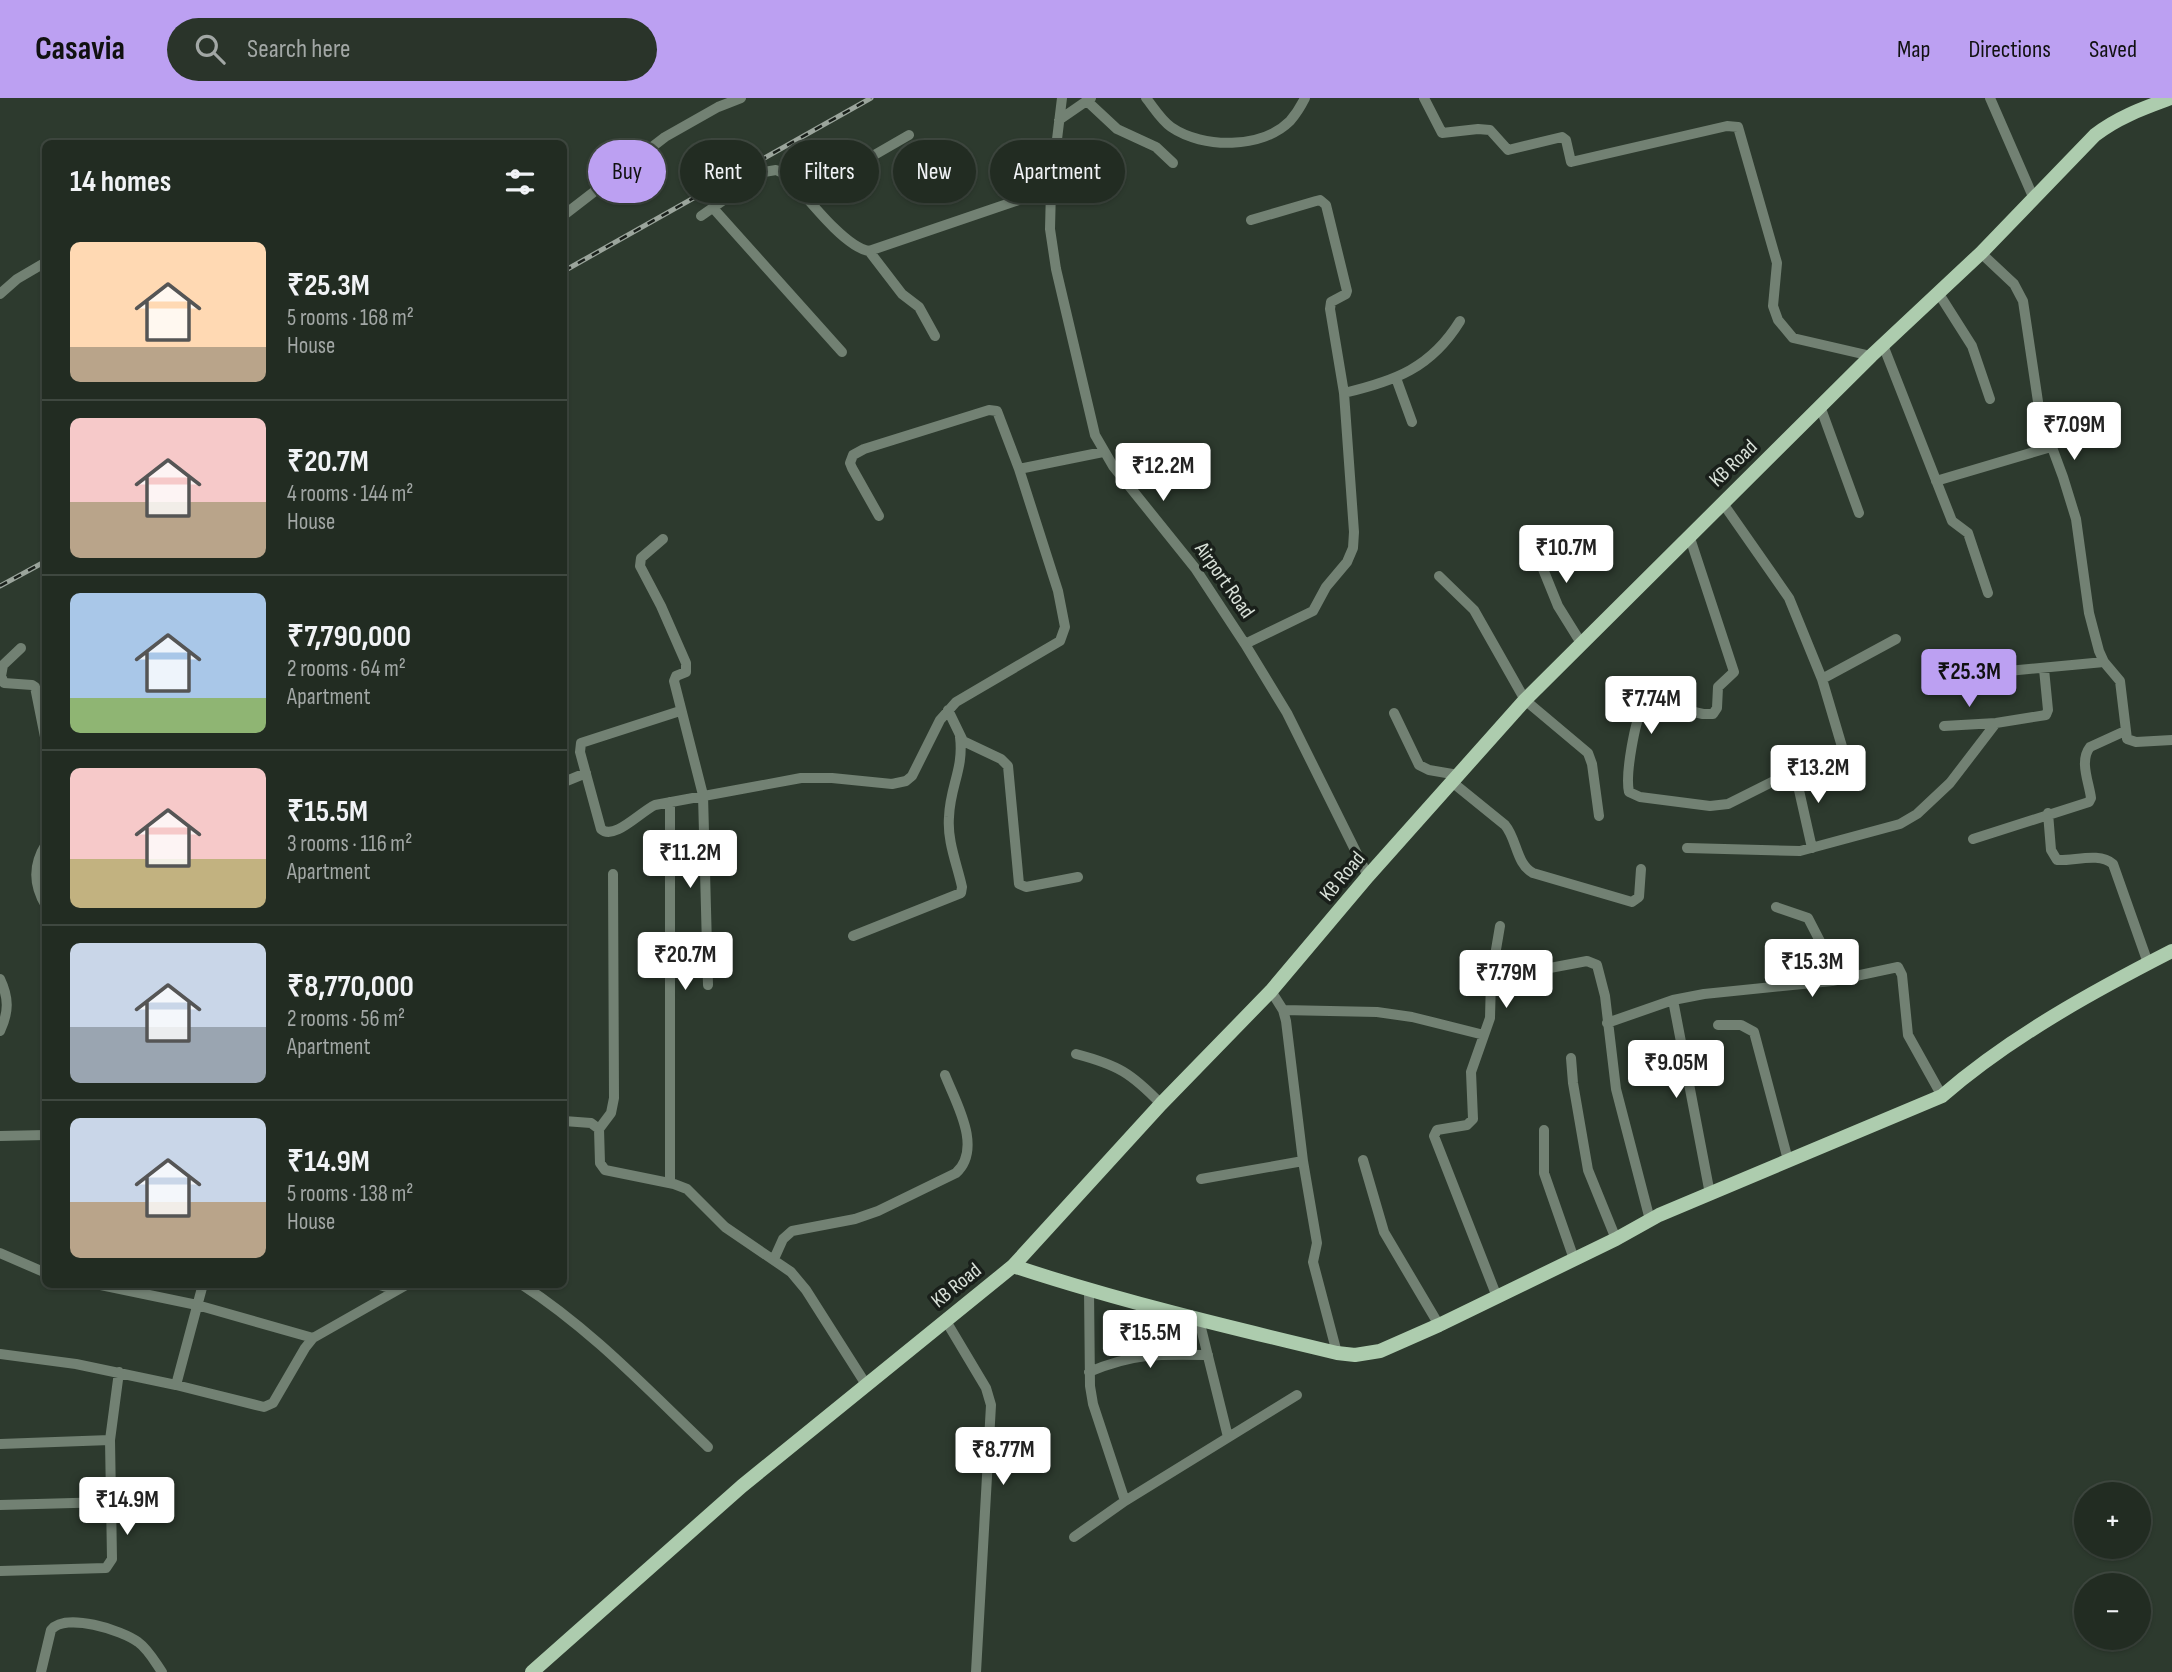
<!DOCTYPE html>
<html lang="en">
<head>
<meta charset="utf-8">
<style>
  :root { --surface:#222c22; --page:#2a342a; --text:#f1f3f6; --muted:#a2a7a5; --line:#3f4840; --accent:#bca0f2 }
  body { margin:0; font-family:"Sofia Sans Condensed",sans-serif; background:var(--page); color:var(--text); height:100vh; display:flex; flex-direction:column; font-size:26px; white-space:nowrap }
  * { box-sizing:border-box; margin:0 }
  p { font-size:23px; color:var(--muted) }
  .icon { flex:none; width:38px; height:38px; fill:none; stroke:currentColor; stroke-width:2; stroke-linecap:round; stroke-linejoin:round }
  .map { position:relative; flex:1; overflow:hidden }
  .details { position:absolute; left:42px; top:42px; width:525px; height:1148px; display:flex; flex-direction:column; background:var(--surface); border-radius:10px; box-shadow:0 2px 5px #0004,0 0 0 2px var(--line) }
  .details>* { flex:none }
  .guide { position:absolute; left:588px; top:42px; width:665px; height:63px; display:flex; gap:14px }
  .controls { position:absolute; left:2074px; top:1384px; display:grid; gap:14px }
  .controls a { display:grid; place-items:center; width:77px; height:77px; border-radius:50%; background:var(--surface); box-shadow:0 2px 5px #0004,0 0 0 2px var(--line); font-size:35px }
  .price { position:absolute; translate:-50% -60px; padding:0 16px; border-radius:7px; background:#fff; color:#222; font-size:23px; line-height:46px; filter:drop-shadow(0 2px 4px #0008) }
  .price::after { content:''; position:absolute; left:50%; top:42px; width:21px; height:16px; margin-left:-10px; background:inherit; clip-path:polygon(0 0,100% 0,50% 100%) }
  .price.on { background:var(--accent); color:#111 }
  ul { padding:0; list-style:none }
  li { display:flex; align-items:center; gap:21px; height:175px; padding:0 28px }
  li+li { border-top:2px solid var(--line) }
  li span { display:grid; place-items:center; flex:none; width:196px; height:140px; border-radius:10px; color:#555 }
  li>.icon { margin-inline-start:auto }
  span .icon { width:84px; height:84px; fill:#fffc; stroke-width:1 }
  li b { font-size:30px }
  h2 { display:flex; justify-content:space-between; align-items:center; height:84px; padding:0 28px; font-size:30px }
  .tag { padding:0 24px; border-radius:32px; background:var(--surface); box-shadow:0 2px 5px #0004,0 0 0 2px var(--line); font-size:24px; line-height:63px }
  .tag.on { background:var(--accent); color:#111 }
  header { display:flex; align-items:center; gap:42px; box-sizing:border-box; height:98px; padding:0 35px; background:var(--accent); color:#111 }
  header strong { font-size:33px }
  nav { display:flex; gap:38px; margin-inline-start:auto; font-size:24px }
  .search { width:490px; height:63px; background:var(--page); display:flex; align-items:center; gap:18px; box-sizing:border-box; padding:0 24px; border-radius:38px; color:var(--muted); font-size:26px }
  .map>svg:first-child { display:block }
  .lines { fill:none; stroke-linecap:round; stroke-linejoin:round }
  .minor { stroke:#728173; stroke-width:10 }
  .major { stroke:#adccae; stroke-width:14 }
  .rail-casing { stroke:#9ba59c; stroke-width:5 }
  .rail { stroke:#191f1a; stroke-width:2.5; stroke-dasharray:8; stroke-linecap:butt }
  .labels { text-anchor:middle; stroke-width:7; stroke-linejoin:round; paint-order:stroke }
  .street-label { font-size:21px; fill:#d9e1d9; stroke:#191f1a }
</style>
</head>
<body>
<header>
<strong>Casavia</strong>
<div class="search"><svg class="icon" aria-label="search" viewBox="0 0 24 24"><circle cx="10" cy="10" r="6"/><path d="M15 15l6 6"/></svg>Search here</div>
<nav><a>Map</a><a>Directions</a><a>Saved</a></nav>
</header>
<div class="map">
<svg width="2172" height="1574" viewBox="0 0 2172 1574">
  <rect width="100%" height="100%" fill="#2d3a2e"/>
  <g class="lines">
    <path class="minor" d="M 1062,0 L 1051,91 L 1050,131 L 1056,171 L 1095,337 L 1113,368 L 1195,470 L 1245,546 L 1287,615 L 1368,778
      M 1146,0 C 1154,10 1161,22 1171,29 C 1203,51 1262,51 1290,23 C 1296,16 1301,8 1305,0
      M 1424,0 L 1442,35 L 1478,31 L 1490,32 L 1508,52 L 1562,39 L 1566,42 L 1571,64 L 1727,28 L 1738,29 L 1777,165 L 1773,208 L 1778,222 L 1793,240 L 1871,258
      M 1990,0 L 2034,101
      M 1087,3 L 1117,31 L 1156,49 L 1173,65
      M 1059,22 L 1091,0
      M 805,97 L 909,37
      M 713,110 L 842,254
      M 564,117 L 665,39 L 718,9 L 741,0
      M 701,118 L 764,74 L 776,72 L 787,77 C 805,97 844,149 869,153 L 1051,91
      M 869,153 L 902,196 L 919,209 L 935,238
      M 1981,155 L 2014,186 L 2023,203 L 2040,317 L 2063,379 L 2076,421 L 2089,515 L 2099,553 L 2104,564 L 2120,583 L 2127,641 L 2136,644 L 2172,642
      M 0,196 L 17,181 L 46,164
      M 1939,196 L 1972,248 L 1990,301
      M 1883,247 L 1952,423 L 1968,435 L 1988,495
      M 1396,280 L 1412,324
      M 1344,295 C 1395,283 1431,270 1460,223
      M 1820,308 L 1859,415
      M 1019,371 L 1103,354
      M 1936,383 L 2051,349
      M 1689,437 L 1734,574 L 1718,589 L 1717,610 L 1713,616 L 1703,616 L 1650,604 L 1644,605 C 1635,622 1625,676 1629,694 L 1640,699 L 1710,708 L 1728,706 L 1780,680 L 1805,661 L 1836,656 L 1843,652 L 1822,581 L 1789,500 L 1722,404
      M 1530,439 L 1558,508 L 1581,545
      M 663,441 L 641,460 L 640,468 L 661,508 L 686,565 L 686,574 L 676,578 L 674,583 L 703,697 L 708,887
      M 1439,478 L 1474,512 L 1525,602 L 1588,655 L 1592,666 L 1599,718
      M 1245,546 L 1313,513 L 1326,489 L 1347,464 L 1353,450 L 1354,434 L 1344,295 L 1330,211 L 1331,204 L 1346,196 L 1347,193 L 1326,107 L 1320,102 L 1316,103 L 1251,122
      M 21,550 L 3,567 L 1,578 L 4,585 L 32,587 L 35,589 L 46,644
      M 2008,573 L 2104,564
      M 1822,581 L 1896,541
      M 948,612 L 963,643 L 1001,661 L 1008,668 L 1019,786 L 1026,789 L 1078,779
      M 680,613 L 581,645 L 580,654 L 601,731 C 614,743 640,714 655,707 L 801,680 L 832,680 L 892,686 L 906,683 L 912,678 L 940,622 L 956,604 L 1060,543 L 1065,529 L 1058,493 L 1019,371 L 997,313 L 989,312 L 864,351 L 853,357 L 850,365 L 852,370 L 879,418
      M 1394,615 L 1419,667 L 1429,672 L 1458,677
      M 1944,628 L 1996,625 L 2046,617 L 2048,612 L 2044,571
      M 1794,670 L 1812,750
      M 564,684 L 586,675
      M 1452,684 L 1505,727 C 1517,741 1516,766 1533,775 L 1632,804 L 1639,799 L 1641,771
      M 670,704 L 670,1085
      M 2048,715 L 2051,752 L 2057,762 C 2075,763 2099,754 2113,766 L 2148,865
      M 1973,741 L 2089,704 L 2091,700 C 2089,684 2079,663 2090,649 L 2125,633
      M 46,746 C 33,767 33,786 46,808
      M 1687,750 L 1800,753 L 1900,726 L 1917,716 L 1950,685 L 1996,625
      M 1776,809 L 1808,820 L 1824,851 L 1832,883
      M 853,838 L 961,795 L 962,789 C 957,766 947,743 949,719 C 950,688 964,671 960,639
      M 0,881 C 9,900 9,914 0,933
      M 1491,881 L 1587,863 L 1597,867 L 1605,898 L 1616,991 L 1650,1122
      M 1271,893 L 1283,912 L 1286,923 L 1303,1063 L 1317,1145 L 1313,1164 L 1337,1255
      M 1673,902 L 1710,1096
      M 1283,912 L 1377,914 L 1412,919 L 1484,937
      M 1607,925 L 1673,902 L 1704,896 L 1832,883 L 1898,869 L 1902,877 L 1908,937 L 1942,998
      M 1718,927 L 1741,927 L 1754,934 L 1788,1062
      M 1076,956 C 1118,967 1131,975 1161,1006
      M 1571,960 L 1573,985 L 1588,1072 L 1616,1141
      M 564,1023 L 591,1025 L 599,1031 L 600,1065 L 605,1072 L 674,1086 L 687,1091 L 725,1129 L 791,1174 L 806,1192 L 867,1288
      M 599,1031 L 611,1015 L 614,1000 L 613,776
      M 1544,1032 L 1544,1075 L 1574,1161
      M 0,1038 L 46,1037
      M 1363,1062 L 1384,1134 L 1439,1227
      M 1201,1081 L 1303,1063
      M 0,1155 L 46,1175
      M 774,1161 L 783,1141 L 792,1133 L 855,1121 L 878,1113 L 956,1075 C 983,1050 956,1005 945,977
      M 96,1186 L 197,1207 L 313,1240
      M 376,1186 L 397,1192
      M 521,1186 C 591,1231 648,1292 708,1349
      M 1089,1192 L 1090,1288 L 1093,1306 L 1125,1403
      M 1497,1199 L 1434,1038 L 1437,1032 L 1467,1027 L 1473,1021 L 1471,974 L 1490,920 L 1491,881 L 1500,828
      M 1199,1222 L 1228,1339
      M 946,1223 L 986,1290 L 991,1307 L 976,1574
      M 0,1256 L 76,1266 L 176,1287 L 264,1309 L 273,1305 L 305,1250 L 313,1240 L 408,1186
      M 1089,1274 C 1134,1255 1160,1256 1208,1257
      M 176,1287 L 203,1186
      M 0,1346 L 110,1342
      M 0,1407 L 110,1404
      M 1074,1439 L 1125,1403 L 1297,1297
      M 0,1473 L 106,1470 L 112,1461 L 110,1342 L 119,1274
      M 41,1574 L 51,1532 C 65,1514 122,1532 138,1544 C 148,1551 155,1564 162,1574"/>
    <path class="major" d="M 1013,1168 C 1119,1203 1228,1229 1337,1255 L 1355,1257 L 1380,1253 L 1439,1227 L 1616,1141 L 1659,1117 L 1942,998 C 2010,939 2092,894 2172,853
      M 532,1574 L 742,1388 L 1013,1168 L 1161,1006 L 1271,893 L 1368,778 L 1525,602 L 1871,258 L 1981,155 L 2095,37 C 2118,19 2144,10 2171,0"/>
    <defs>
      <path id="rail" d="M 564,173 L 871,0
        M 0,488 L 46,463"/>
    </defs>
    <use href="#rail" class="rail-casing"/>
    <use href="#rail" class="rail"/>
  </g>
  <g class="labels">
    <g class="street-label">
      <text transform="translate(1733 365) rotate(-44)" y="7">KB Road</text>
      <text transform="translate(1225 482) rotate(55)" y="7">Airport Road</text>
      <text transform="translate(1342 778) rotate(-50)" y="7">KB Road</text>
      <text transform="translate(956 1187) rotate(-39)" y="7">KB Road</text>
    </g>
  </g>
</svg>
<div class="controls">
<a>+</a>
<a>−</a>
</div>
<b class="price" style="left:2074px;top:364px">₹7.09M</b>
<b class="price" style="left:1163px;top:405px">₹12.2M</b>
<b class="price" style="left:1566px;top:487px">₹10.7M</b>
<b class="price on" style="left:1969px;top:611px">₹25.3M</b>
<b class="price" style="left:1651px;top:638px">₹7.74M</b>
<b class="price" style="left:1818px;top:707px">₹13.2M</b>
<b class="price" style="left:690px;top:792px">₹11.2M</b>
<b class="price" style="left:685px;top:894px">₹20.7M</b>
<b class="price" style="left:1812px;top:901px">₹15.3M</b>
<b class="price" style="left:1506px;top:912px">₹7.79M</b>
<b class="price" style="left:1676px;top:1002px">₹9.05M</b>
<b class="price" style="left:1150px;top:1272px">₹15.5M</b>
<b class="price" style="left:1003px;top:1389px">₹8.77M</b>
<b class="price" style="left:127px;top:1439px">₹14.9M</b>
<div class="guide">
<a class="tag on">Buy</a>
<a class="tag">Rent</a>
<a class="tag">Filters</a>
<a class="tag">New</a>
<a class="tag">Apartment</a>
</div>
<section class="details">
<h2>14 homes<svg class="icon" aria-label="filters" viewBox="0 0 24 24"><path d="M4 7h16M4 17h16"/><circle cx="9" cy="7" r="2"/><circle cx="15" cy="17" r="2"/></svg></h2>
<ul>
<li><span style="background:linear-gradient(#ffd9b3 75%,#b9a48a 0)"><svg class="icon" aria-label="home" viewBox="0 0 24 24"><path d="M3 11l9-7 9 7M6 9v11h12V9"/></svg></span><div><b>₹25.3M</b><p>5 rooms · 168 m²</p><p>House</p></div></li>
<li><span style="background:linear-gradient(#f6c9c9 60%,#b9a48a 0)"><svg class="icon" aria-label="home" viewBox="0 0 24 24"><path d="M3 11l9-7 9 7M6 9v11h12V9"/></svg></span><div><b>₹20.7M</b><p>4 rooms · 144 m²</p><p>House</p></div></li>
<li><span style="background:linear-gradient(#a9c7e8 75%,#8fb573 0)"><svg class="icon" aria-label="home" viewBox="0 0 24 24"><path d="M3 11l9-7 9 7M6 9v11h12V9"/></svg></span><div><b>₹7,790,000</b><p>2 rooms · 64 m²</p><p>Apartment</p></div></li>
<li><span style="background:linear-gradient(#f6c9c9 65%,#c2b280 0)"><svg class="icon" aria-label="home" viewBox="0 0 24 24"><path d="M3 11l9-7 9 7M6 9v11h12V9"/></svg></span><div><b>₹15.5M</b><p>3 rooms · 116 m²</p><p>Apartment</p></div></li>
<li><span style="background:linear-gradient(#c9d6e8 60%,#9aa5b1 0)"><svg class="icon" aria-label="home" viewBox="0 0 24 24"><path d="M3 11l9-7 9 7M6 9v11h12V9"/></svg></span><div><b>₹8,770,000</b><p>2 rooms · 56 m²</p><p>Apartment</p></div></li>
<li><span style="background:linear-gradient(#c9d6e8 60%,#b9a48a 0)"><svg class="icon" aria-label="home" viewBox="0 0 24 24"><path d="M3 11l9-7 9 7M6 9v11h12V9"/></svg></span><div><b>₹14.9M</b><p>5 rooms · 138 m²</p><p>House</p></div></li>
</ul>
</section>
</div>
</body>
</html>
